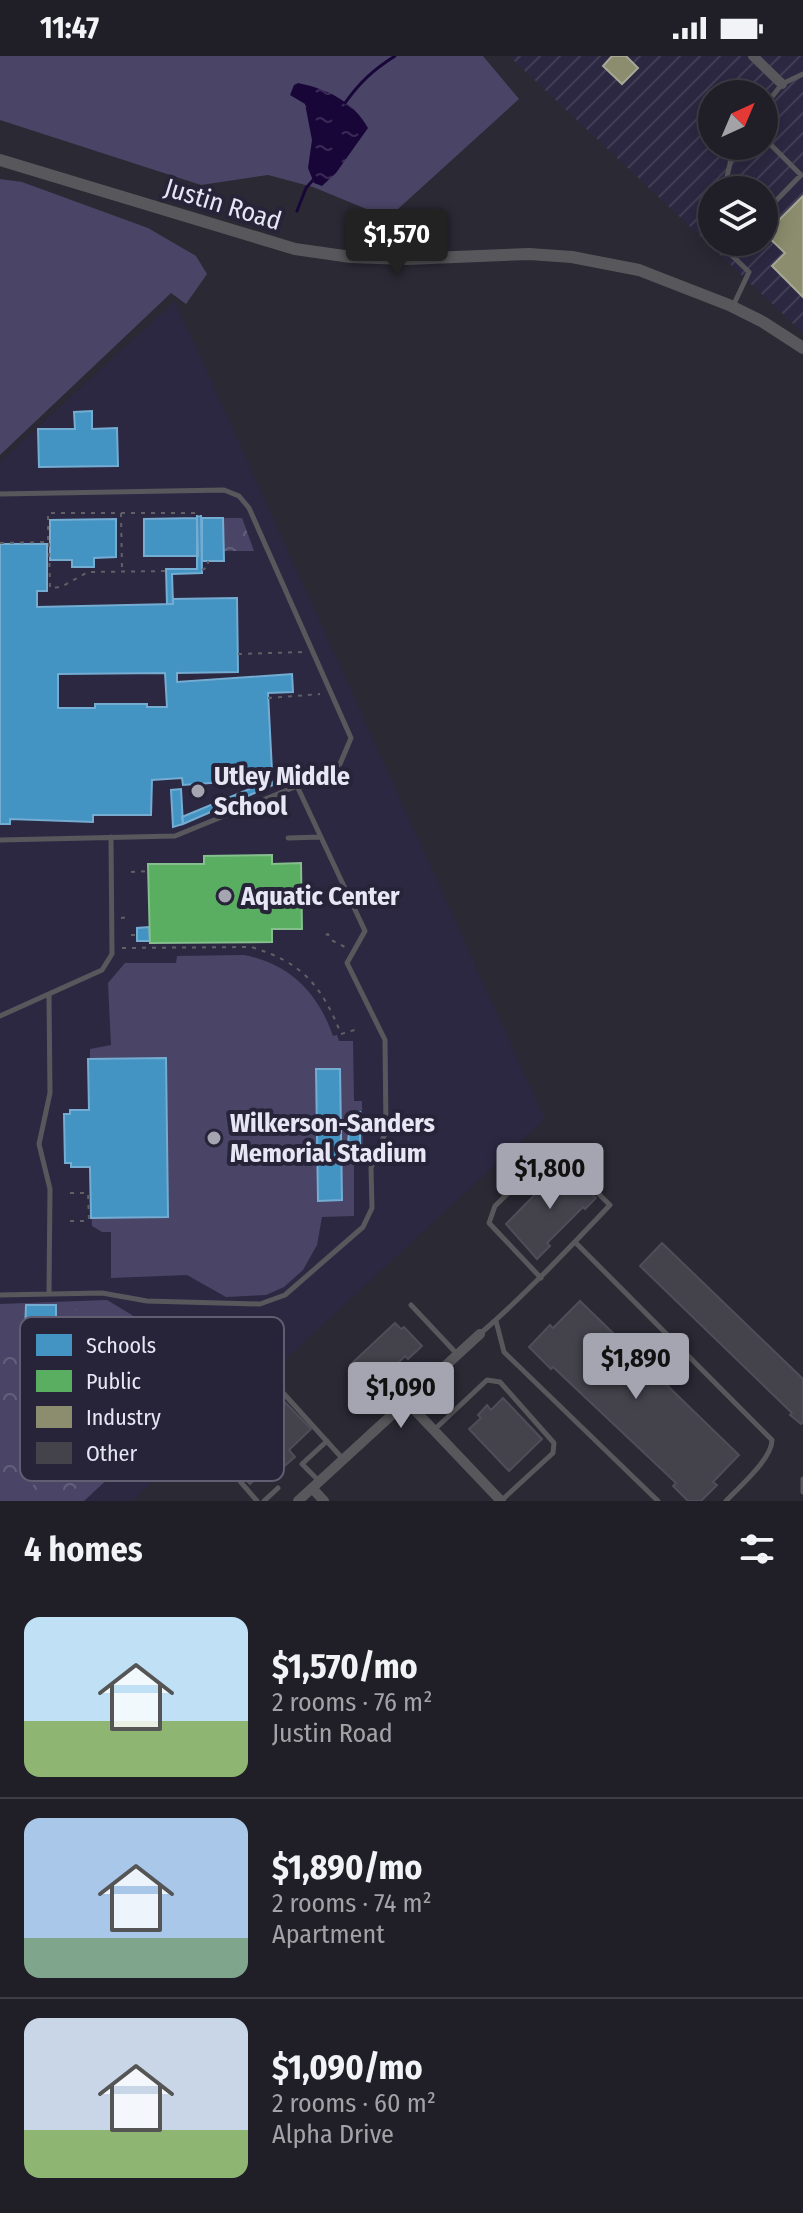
<!DOCTYPE html>
<html lang="en">
<head>
<meta charset="utf-8">
<style>
  :root { --surface:#201f27; --page:#2d2c33; --text:#f1f3f6; --muted:#a2a2a7; --line:#3d3d44; --accent:#a5a4b1 }
  body { margin:0; font-family:"Fira Sans Condensed",sans-serif; background:var(--page); color:var(--text); height:100vh; display:flex; flex-direction:column; font-size:30px; white-space:nowrap }
  * { box-sizing:border-box; margin:0 }
  p { font-size:26px; color:var(--muted) }
  .icon { flex:none; width:44px; height:44px; fill:none; stroke:currentColor; stroke-width:2; stroke-linecap:round; stroke-linejoin:round }
  .map { position:relative; height:1445px; overflow:hidden }
  .drawer { display:flex; flex-direction:column; background:var(--surface); flex:1 }
  .drawer>* { flex:none }
  .needle { width:52px; rotate:44deg }
  .controls { position:absolute; left:698px; top:24px; display:grid; gap:16px }
  .controls a { display:grid; place-items:center; width:80px; height:80px; border-radius:50%; background:var(--surface); box-shadow:0 4px 20px #0003,0 0 0 2px var(--line); font-size:40px }
  .price { position:absolute; translate:-50% -68px; padding:0 18px; border-radius:8px; background:var(--accent); color:#111; font-size:26px; line-height:52px; filter:drop-shadow(0 2px 4px #0008) }
  .price::after { content:''; position:absolute; left:50%; top:48px; width:24px; height:18px; margin-left:-12px; background:inherit; clip-path:polygon(0 0,100% 0,50% 100%) }
  .price.active { background:#222; color:#fff }
  ul { padding:0; list-style:none }
  li { display:flex; align-items:center; gap:24px; height:200px; padding:0 24px }
  li+li { border-top:2px solid var(--line) }
  li span { display:grid; place-items:center; flex:none; width:224px; height:160px; border-radius:16px; color:#555 }
  li>.icon { margin-inline-start:auto }
  span .icon { width:96px; height:96px; fill:#fffc; stroke-width:1 }
  li b { font-size:34px }
  h2 { display:flex; justify-content:space-between; align-items:center; height:96px; padding:0 24px; font-size:34px }
  .status { display:flex; justify-content:space-between; align-items:center; height:56px; padding:0 40px; background:var(--surface); direction:ltr }
  .status svg { height:22px; fill:currentColor }
  .map>svg:first-child { display:block }
  .built { fill:#2d2842 }
  .industrial { fill:url(#industrial-furrows); fill-rule:evenodd }
  .grass { fill:#4a4566 }
  .park { fill:url(#park-crowns) }
  .water { fill:url(#water-ripples) }
  .schools { fill:#4393c3; stroke:#74acd2; stroke-width:2; fill-rule:evenodd }
  .public { fill:#5aae61; stroke:#84bf8d; stroke-width:2 }
  .industry { fill:#8c8c6e; stroke:#a7a796; stroke-width:2 }
  .lines { fill:none; stroke-linecap:round; stroke-linejoin:round }
  .stream { stroke:#190639; stroke-width:3 }
  .building { fill:#44434c; stroke:#4f4e58; stroke-width:2 }
  .path { stroke:#606065; stroke-width:2; stroke-dasharray:4 6; stroke-linecap:butt }
  .service { stroke:#58585c; stroke-width:5 }
  .minor { stroke:#58585c; stroke-width:10 }
  .tertiary { stroke:#58585c; stroke-width:12 }
  .poi-dot { fill:#a5a4b1; stroke:#272439; stroke-width:3 }
  .labels { text-anchor:middle; stroke-width:8; stroke-linejoin:round; paint-order:stroke }
  .street-label { font-size:26px; fill:#e7e6f4; stroke:#272439 }
  .poi-label { font-size:26px; font-weight:bold; fill:#e7e6f4; stroke:#272439; text-anchor:start }
  .key { fill:#272439; stroke:#615e71; stroke-width:2 }
  .key-label { font-size:22px; fill:#e7e6f4 }
</style>
</head>
<body>
<div class="status"><b>11:47</b><svg viewBox="0 0 49 12"><path d="M0 12V9h3v3zM5 12V6h3v6zM10 12V3h3v9zM15 12V0h3v12zM26 1h20v11H26zM47 4h2v5h-2z"/></svg></div>
<div class="map">
<svg width="803" height="1445" viewBox="0 0 803 1445">
  <defs>
    <pattern id="industrial-furrows" width="10" height="10" patternUnits="userSpaceOnUse" patternTransform="scale(2)"><rect width="10" height="10" fill="#2d2842"/><path d="M-1 1l2-2M0 10L10 0M9 11l2-2" fill="none" stroke="#413d55"/></pattern>
    <pattern id="park-crowns" width="20" height="18" patternUnits="userSpaceOnUse" patternTransform="scale(2)"><rect width="20" height="18" fill="#4a4566"/><path d="M2 6a3 3 0 1 1 6 0M12 15a3 3 0 1 1 6 0" fill="none" stroke="#64607c"/></pattern>
    <pattern id="water-ripples" width="26" height="14" patternUnits="userSpaceOnUse" patternTransform="scale(2)"><rect width="26" height="14" fill="#190639"/><path d="M2 4q2-2 4 0t4 0M15 11q2-2 4 0t4 0" fill="none" stroke="#3a2a56"/></pattern>
  </defs>
  <rect width="100%" height="100%" fill="#2a2934"/>
  <path class="built" d="M 175,245 L 545,1063 L 132,1445 L 0,1445 L 0,406 Z"/>
  <path class="industrial" d="M 509,0 L 803,0 L 803,277 ZM 712,38 L 764,38 L 764,90 L 712,90 ZM 712,134 L 764,134 L 764,186 L 712,186 Z"/>
  <path class="grass" d="M 0,0 L 483,0 L 519,43 L 388,162 L 313,131 L 268,119 L 201,129 L 0,64 Z
    M 0,123 L 22,126 L 148,172 L 196,200 L 207,218 L 186,248 L 171,237 L 0,399 Z
    M 244,899 C 290,908 318,937 333,980 L 337,979 L 339,985 L 353,985 L 354,1045 L 362,1045 L 363,1106 L 354,1110 L 354,1160 L 322,1161 L 317,1189 L 303,1214 L 284,1231 L 266,1239 L 226,1241 L 187,1219 L 111,1222 L 111,1176 L 102,1176 L 92,1170 L 90,1112 L 71,1111 L 71,1107 L 65,1107 L 64,1058 L 70,1058 L 70,1054 L 88,1053 L 88,1003 L 90,1003 L 90,993 L 111,989 L 108,927 L 125,907 L 176,907 L 177,900 Z
    M 107,1244 L 132,1259 L 183,1353 L 84,1445 L 0,1445 L 0,1248 Z"/>
  <path class="park" d="M 223,462 L 242,462 L 254,495 L 224,495 Z
    M 83,1247 L 126,1293 L 79,1336 L 37,1290 Z
    M 20,1286 L 61,1330 L 18,1370 L 0,1350 L 0,1304 Z
    M 68,1340 L 89,1362 L 0,1445 L 0,1403 Z
    M 97,1371 L 118,1394 L 72,1436 L 79,1445 L 16,1445 Z"/>
  <path class="water" d="M 298,27 C 327,33 353,45 368,72 L 336,117 L 322,130 L 314,127 L 308,112 L 312,84 L 305,48 L 290,39 L 294,29 Z"/>
  <path class="schools" d="M 92,355 L 92,373 L 117,372 L 118,410 L 39,411 L 38,373 L 75,373 L 74,356 Z
    M 197,460 L 201,460 L 202,517 L 172,518 L 173,548 L 167,548 L 166,513 L 197,513 Z
    M 197,462 L 198,500 L 144,500 L 144,463 Z
    M 202,462 L 223,462 L 224,505 L 202,505 Z
    M 116,463 L 116,501 L 94,502 L 94,511 L 72,511 L 72,504 L 50,504 L 50,464 Z
    M 0,488 L 47,488 L 47,535 L 37,535 L 37,551 L 173,548 L 173,543 L 237,542 L 238,616 L 177,617 L 177,626 L 292,618 L 293,636 L 268,637 L 272,715 L 238,717 L 238,725 L 183,729 L 182,722 L 152,724 L 151,759 L 93,759 L 93,766 L 10,763 L 10,768 L 0,768 ZM 165,617 L 167,651 L 147,651 L 147,648 L 95,648 L 95,652 L 58,652 L 58,618 Z
    M 271,724 L 273,729 L 183,768 L 182,761 Z
    M 181,733 L 183,768 L 173,771 L 171,734 Z
    M 149,871 L 150,885 L 137,885 L 137,872 Z
    M 166,1002 L 168,1161 L 91,1162 L 90,1111 L 71,1111 L 71,1107 L 65,1107 L 64,1058 L 70,1058 L 70,1054 L 89,1054 L 88,1003 Z
    M 316,1013 L 340,1013 L 342,1144 L 318,1145 Z
    M 351,1056 L 360,1056 L 360,1103 L 352,1103 L 352,1087 L 348,1087 Z
    M 26,1249 L 56,1249 L 56,1267 L 44,1267 L 45,1276 L 34,1286 L 25,1276 Z"/>
  <path class="public" d="M 272,799 L 272,808 L 301,807 L 302,873 L 272,873 L 272,886 L 150,887 L 148,808 L 204,808 L 204,800 Z"/>
  <path class="industry" d="M 612,0 L 626,0 L 638,12 L 622,28 L 603,10 Z
    M 803,140 L 803,241 L 772,210 L 785,197 L 765,178 Z"/>
  <g class="lines">
    <path class="stream" d="M 345,47 C 360,26 373,14 395,0
      M 297,155 L 306,132 L 314,123"/>
  </g>
  <path class="building" d="M 563,1110 L 596,1142 L 585,1153 L 583,1151 L 547,1187 L 550,1190 L 537,1203 L 506,1168 Z
    M 662,1187 L 803,1323 L 803,1366 L 801,1368 L 790,1359 L 792,1357 L 640,1210 Z
    M 580,1245 L 739,1399 L 713,1426 L 717,1429 L 701,1445 L 688,1445 L 673,1430 L 676,1427 L 553,1311 L 551,1313 L 529,1291 L 550,1269 L 553,1272 Z
    M 395,1267 L 401,1273 L 404,1271 L 422,1290 L 408,1303 L 405,1300 L 373,1332 L 365,1324 L 364,1326 L 350,1309 Z
    M 278,1339 L 311,1373 L 289,1394 L 295,1401 L 280,1414 L 273,1406 L 250,1428 L 219,1395 Z
    M 503,1342 L 542,1383 L 509,1415 L 469,1373 L 481,1362 L 478,1359 L 487,1349 L 491,1354 Z"/>
  <g class="lines">
    <path class="path" d="M 121,457 L 122,515
      M 0,487 L 48,486 L 48,457 L 199,457 L 199,460
      M 49,487 L 50,532 L 61,531 L 88,516 L 166,515
      M 202,514 L 208,511 L 208,505
      M 238,598 L 304,596
      M 268,642 L 320,638
      M 131,816 L 149,815
      M 121,862 L 131,861
      M 131,879 L 137,879
      M 326,879 L 328,878 L 331,884 L 347,892
      M 122,892 L 251,891 C 302,906 322,930 341,978 L 358,973
      M 70,1137 L 88,1137 L 89,1165 L 91,1165
      M 70,1165 L 88,1165"/>
    <path class="service" d="M 764,51 L 782,28 L 803,18
      M 764,82 L 801,119 L 764,157
      M 724,134 L 734,90
      M 718,186 L 749,216 L 733,250
      M 0,438 L 224,434 L 239,440 L 249,452 L 351,682 L 340,708 L 324,719 L 175,780 L 0,784
      M 288,782 L 321,781
      M 0,960 L 102,914 L 112,898 L 111,781
      M 575,1186 L 772,1384 C 772,1403 739,1431 726,1445
      M 49,1238 L 50,1133 L 39,1088 L 50,1037 L 49,939
      M 0,1239 L 102,1237 L 147,1245 L 260,1248 L 285,1239 L 363,1171 L 372,1152 L 371,1112 L 386,1075 L 385,984 L 347,907 L 365,875 L 297,730
      M 411,1249 L 457,1298
      M 496,1265 L 504,1296 L 658,1445
      M 481,1277 C 527,1237 568,1193 610,1149 L 553,1094 L 495,1150 L 489,1167 L 541,1222
      M 435,1373 L 487,1324 L 500,1326 L 554,1387 L 553,1397 L 502,1444
      M 803,1423 L 803,1436
      M 319,1425 L 302,1408 L 327,1385
      M 257,1445 L 209,1389 L 276,1329 L 342,1402
      M 264,1445 L 278,1432"/>
    <path class="minor" d="M 753,0 L 782,28
      M 407,1346 L 501,1445
      M 312,1432 L 324,1445
      M 298,1445 L 480,1278"/>
    <path class="tertiary" d="M 0,104 L 295,193 L 351,201 L 406,203 L 529,198 L 572,201 L 639,214 L 729,249 L 763,266 L 803,292"/>
  </g>
  <g class="poi-dot">
    <circle cx="198" cy="735" r="8"/>
    <circle cx="225" cy="840" r="8"/>
    <circle cx="214" cy="1082" r="8"/>
  </g>
  <g class="labels">
    <g class="street-label">
      <text transform="translate(223 148) rotate(17)" y="9">Justin Road</text>
    </g>
    <g class="poi-label">
      <text x="214" y="729">Utley Middle<tspan x="214" dy="30">School</tspan></text>
      <text x="241" y="849">Aquatic Center</text>
      <text x="230" y="1076">Wilkerson-Sanders<tspan x="230" dy="30">Memorial Stadium</tspan></text>
    </g>
  </g>
  <rect x="20" y="1261" width="264" height="164" rx="12" class="key"/>
  <rect x="36" y="1278" width="36" height="22" fill="#4393c3"/>
  <rect x="36" y="1314" width="36" height="22" fill="#5aae61"/>
  <rect x="36" y="1350" width="36" height="22" fill="#8c8c6e"/>
  <rect x="36" y="1386" width="36" height="22" fill="#44434c"/>
  <g class="key-label">
    <text x="86" y="1297">Schools</text>
    <text x="86" y="1333">Public</text>
    <text x="86" y="1369">Industry</text>
    <text x="86" y="1405">Other</text>
  </g>
</svg>
<div class="controls">
<a><svg class="needle" viewBox="-14 -14 28 28"><path d="M0-13l5 13h-10z" fill="#e53935"/><path d="M0 13l5-13h-10z" fill="#a2a2a7"/></svg></a>
<a><svg class="icon" aria-label="layers" viewBox="0 0 24 24"><path d="M12 4l9 5-9 5-9-5zM3 14l9 5 9-5"/></svg></a>
</div>
<b class="price active" style="left:397px;top:221px">$1,570</b>
<b class="price" style="left:550px;top:1155px">$1,800</b>
<b class="price" style="left:636px;top:1345px">$1,890</b>
<b class="price" style="left:401px;top:1374px">$1,090</b>
</div>
<section class="drawer">
<h2>4 homes<svg class="icon" aria-label="filters" viewBox="0 0 24 24"><path d="M4 7h16M4 17h16"/><circle cx="9" cy="7" r="2"/><circle cx="15" cy="17" r="2"/></svg></h2>
<ul>
<li><span style="background:linear-gradient(#bfe0f5 65%,#8fb573 0)"><svg class="icon" aria-label="home" viewBox="0 0 24 24"><path d="M3 11l9-7 9 7M6 9v11h12V9"/></svg></span><div><b>$1,570/mo</b><p>2 rooms · 76 m²</p><p>Justin Road</p></div></li>
<li><span style="background:linear-gradient(#a9c7e8 75%,#7fa58c 0)"><svg class="icon" aria-label="home" viewBox="0 0 24 24"><path d="M3 11l9-7 9 7M6 9v11h12V9"/></svg></span><div><b>$1,890/mo</b><p>2 rooms · 74 m²</p><p>Apartment</p></div></li>
<li><span style="background:linear-gradient(#c9d6e8 70%,#8fb573 0)"><svg class="icon" aria-label="home" viewBox="0 0 24 24"><path d="M3 11l9-7 9 7M6 9v11h12V9"/></svg></span><div><b>$1,090/mo</b><p>2 rooms · 60 m²</p><p>Alpha Drive</p></div></li>
</ul>
</section>
</body>
</html>
